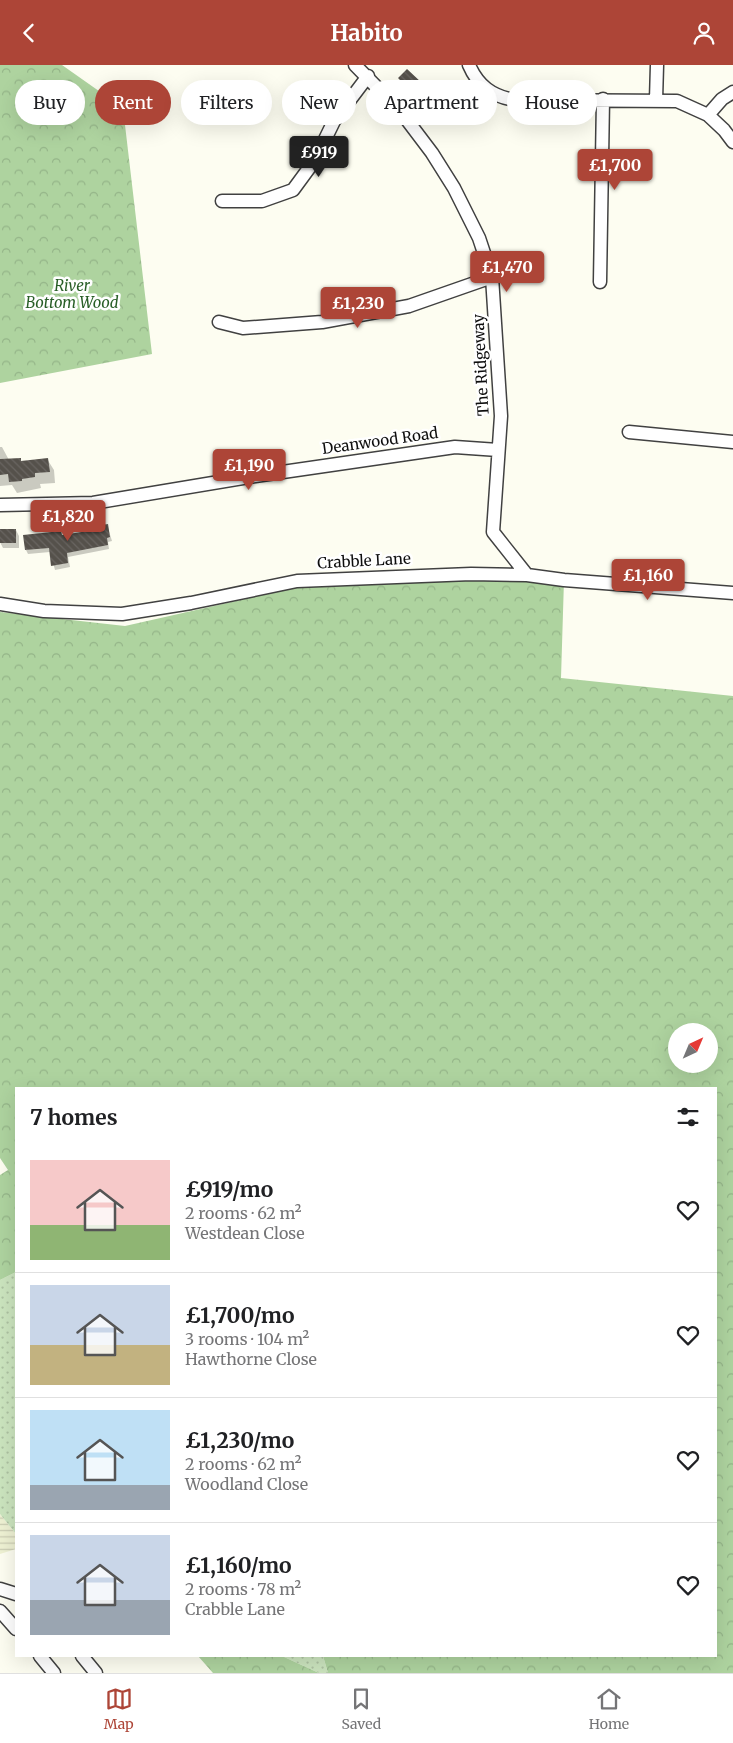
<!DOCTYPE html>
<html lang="en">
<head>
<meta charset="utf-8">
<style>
  :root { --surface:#fff; --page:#f6f6f6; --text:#202124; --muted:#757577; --line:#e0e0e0; --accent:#ad4537 }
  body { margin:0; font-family:Merriweather,serif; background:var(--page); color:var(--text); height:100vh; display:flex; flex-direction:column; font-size:19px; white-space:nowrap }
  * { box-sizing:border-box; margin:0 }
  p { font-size:16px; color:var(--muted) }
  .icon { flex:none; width:28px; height:28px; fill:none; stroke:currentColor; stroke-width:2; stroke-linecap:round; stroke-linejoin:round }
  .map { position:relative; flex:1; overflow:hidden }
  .sheet { position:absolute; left:15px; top:1022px; width:702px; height:570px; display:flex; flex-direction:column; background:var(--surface); border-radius:0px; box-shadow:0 5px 20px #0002 }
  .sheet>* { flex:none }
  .guide { position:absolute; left:15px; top:15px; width:704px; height:45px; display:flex; gap:10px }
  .needle { width:32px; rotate:44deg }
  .tools { position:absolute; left:668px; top:958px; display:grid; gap:10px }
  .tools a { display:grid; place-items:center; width:50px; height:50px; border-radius:50%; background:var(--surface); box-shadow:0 5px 20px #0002; font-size:25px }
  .price { position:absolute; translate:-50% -42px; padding:0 11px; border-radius:5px; background:var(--accent); color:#fff; font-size:16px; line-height:32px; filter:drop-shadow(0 1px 2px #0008) }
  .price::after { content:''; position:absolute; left:50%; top:30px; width:15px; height:11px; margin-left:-8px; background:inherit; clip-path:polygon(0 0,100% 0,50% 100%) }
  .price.active { background:#222; color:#fff }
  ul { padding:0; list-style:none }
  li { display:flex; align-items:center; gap:15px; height:125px; padding:0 15px }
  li+li { border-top:1px solid var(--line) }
  li span { display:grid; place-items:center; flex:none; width:140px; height:100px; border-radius:0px; color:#555 }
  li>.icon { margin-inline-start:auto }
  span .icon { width:60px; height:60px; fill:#fffc; stroke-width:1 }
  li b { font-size:21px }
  h2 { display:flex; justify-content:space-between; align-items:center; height:60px; padding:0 15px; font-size:21px }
  .pill { padding:0 18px; border-radius:22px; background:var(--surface); box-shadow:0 5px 20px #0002; font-size:18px; line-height:45px }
  .pill.active { background:var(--accent); color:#fff }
  header { display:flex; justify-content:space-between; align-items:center; height:65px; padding:0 15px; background:var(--accent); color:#fff; font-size:22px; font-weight:700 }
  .tabs { display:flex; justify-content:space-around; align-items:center; height:70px; border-top:1px solid var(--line); background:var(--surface); font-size:14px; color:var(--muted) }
  .tabs a { display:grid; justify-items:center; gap:2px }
  .tabs .active { color:var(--accent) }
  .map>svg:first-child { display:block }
  .farmland { fill:url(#farmland-rules) }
  .grass { fill:url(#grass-dots) }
  .forest { fill:url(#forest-crowns); fill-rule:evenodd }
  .shadow { fill:#0003 }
  .building { fill:url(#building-back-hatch) }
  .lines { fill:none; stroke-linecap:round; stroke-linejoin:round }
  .street-casing { stroke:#414141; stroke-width:15 }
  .street { stroke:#fff; stroke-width:12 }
  .labels { text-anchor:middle; stroke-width:5; stroke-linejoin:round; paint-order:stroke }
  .park-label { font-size:15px; font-style:italic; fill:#285e26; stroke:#fff }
  .street-label { font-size:15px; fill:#0e0e0e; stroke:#fff }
</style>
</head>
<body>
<header><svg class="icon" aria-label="back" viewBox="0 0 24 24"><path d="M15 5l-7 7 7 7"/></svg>Habito<svg class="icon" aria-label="person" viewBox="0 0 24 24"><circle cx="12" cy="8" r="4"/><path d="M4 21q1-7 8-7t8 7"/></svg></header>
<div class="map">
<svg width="733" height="1608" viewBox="0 0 733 1608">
  <defs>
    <pattern id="farmland-rules" width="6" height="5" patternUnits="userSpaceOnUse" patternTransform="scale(1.25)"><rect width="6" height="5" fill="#eef1d3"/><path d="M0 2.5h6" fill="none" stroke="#cbcdb4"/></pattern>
    <pattern id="grass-dots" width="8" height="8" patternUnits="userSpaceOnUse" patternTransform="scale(1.25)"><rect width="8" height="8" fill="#cbe4be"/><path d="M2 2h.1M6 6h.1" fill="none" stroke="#adc2a2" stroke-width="1.8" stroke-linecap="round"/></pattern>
    <pattern id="forest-crowns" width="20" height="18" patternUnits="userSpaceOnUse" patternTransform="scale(1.25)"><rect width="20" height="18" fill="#aed39f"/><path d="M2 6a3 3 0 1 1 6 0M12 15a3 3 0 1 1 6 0" fill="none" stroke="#94b488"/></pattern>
    <pattern id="building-back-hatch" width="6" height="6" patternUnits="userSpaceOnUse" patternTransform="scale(1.25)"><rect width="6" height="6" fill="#55514b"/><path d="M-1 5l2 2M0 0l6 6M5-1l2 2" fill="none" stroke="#696561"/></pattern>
  </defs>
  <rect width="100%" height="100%" fill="#fdfdf1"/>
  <path class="farmland" d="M 0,1449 L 16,1469 L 16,1484 L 0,1489 Z"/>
  <path class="grass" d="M 16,1207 L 16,1469 L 0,1449 L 0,1215 Z
    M 282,1591 L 323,1591 L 328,1608 L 319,1608 Z"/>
  <path class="forest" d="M 0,0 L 62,0 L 123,43 L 152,289 L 0,318 Z
    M 527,510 L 564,515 L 561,613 L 733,631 L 733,1608 L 328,1608 L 323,1591 L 716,1591 L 716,1024 L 16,1024 L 16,1207 L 0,1215 L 0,1110 L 8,1105 L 0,1093 L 0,547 L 125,561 L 311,519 ZM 676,966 L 709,966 L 709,999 L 676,999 Z
    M 198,1591 L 282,1591 L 319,1608 L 213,1608 Z"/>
  <path class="shadow" d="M 407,5 L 424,25 L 416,33 L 399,13 Z
    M 0,382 L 2,382 L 9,395 L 20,394 L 22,397 L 47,394 L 54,405 L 55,418 L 40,419 L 41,423 L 17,428 L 12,420 L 0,421 Z
    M 107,460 L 112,476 L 108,477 L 109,484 L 68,492 L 70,502 L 55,505 L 50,487 L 28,489 L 26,485 L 60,467 L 63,471 L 90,467 Z
    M 0,465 L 16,465 L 19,471 L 19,483 L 3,483 L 0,477 Z"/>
  <path class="building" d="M 407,4 L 422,18 L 413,28 L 398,13 Z
    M 21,393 L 21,396 L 48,393 L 50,407 L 35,408 L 35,412 L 22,414 L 22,416 L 9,417 L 8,409 L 0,410 L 0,394 Z
    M 108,459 L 110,472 L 107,473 L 108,480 L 67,488 L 68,498 L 51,501 L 49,483 L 25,485 L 23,470 L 61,466 L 62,470 L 88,466 L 87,462 Z
    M 0,464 L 16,464 L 16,478 L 0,478 Z"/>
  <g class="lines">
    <defs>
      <path id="street" d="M 355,0 L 401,47 L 432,88 L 454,123 L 479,173 L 492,212 L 501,351 L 493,467 L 527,510
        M 469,0 C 478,21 492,31 514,35 L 677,36 L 708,50 L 724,65 L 733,77
        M 656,35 L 657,0
        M 708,50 L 722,34 L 733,27
        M 222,136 L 262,136 L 293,125 L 315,95 L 334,56 L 368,11
        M 600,217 L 603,34
        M 219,257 L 243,263 L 322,257 L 409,241 L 492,212
        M 629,367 L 733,377
        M 0,440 L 93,438 L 255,411 L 455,382 L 498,385
        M 0,539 L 44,546 L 122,549 L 191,538 L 297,516 L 471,509 L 527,510 L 564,515 L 733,528
        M 0,1524 L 16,1529
        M 0,1546 L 16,1564
        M 40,1591 L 54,1608
        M 82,1591 L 96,1608"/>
    </defs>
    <use href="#street" class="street-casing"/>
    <use href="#street" class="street"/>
  </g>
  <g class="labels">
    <g class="park-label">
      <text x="72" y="226">River<tspan x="72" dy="17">Bottom Wood</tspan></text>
    </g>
    <g class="street-label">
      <text transform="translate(481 300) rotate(-93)" y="5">The Ridgeway</text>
      <text transform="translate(380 376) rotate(-8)" y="5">Deanwood Road</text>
      <text transform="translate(364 496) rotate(-3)" y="5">Crabble Lane</text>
    </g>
  </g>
</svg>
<div class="tools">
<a><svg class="needle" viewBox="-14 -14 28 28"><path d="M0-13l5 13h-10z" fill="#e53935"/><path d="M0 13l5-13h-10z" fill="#757577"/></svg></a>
</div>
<b class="price active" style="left:319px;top:113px">£919</b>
<b class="price" style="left:615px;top:126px">£1,700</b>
<b class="price" style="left:507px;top:228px">£1,470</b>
<b class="price" style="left:358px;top:264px">£1,230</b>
<b class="price" style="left:249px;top:426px">£1,190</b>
<b class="price" style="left:68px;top:477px">£1,820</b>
<b class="price" style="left:648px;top:536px">£1,160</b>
<div class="guide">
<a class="pill">Buy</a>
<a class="pill active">Rent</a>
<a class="pill">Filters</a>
<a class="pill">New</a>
<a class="pill">Apartment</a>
<a class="pill">House</a>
</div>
<section class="sheet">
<h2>7 homes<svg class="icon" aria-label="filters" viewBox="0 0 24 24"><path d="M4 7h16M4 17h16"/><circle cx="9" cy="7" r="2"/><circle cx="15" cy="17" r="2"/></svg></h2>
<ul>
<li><span style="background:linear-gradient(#f6c9c9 65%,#8fb573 0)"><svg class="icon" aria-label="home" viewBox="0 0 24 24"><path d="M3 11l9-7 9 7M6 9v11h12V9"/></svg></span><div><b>£919/mo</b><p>2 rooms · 62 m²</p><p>Westdean Close</p></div><svg class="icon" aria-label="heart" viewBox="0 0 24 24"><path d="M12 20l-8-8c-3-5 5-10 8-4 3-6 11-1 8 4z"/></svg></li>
<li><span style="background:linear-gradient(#c9d6e8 60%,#c2b280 0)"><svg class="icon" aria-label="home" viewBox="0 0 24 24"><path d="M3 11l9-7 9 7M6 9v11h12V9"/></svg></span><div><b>£1,700/mo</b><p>3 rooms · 104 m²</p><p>Hawthorne Close</p></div><svg class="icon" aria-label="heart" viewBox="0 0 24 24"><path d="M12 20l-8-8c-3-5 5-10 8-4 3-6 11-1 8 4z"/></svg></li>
<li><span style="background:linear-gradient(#bfe0f5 75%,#9aa5b1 0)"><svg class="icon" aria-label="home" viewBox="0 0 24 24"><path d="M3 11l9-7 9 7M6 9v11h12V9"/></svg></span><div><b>£1,230/mo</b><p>2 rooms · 62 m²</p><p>Woodland Close</p></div><svg class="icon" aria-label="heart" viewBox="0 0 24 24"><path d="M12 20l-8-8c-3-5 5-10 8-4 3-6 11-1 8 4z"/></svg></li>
<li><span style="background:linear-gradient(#c9d6e8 65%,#9aa5b1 0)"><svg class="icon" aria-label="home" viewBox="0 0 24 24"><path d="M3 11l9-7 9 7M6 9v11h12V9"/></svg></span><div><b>£1,160/mo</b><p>2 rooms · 78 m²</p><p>Crabble Lane</p></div><svg class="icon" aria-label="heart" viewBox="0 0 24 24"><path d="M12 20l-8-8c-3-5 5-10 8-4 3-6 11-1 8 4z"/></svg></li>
</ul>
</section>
</div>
<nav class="tabs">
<a class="active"><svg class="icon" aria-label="map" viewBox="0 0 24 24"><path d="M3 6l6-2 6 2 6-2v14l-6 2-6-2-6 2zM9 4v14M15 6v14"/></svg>Map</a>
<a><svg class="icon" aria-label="saved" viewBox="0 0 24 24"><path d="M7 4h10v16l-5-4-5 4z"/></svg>Saved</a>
<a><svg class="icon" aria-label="home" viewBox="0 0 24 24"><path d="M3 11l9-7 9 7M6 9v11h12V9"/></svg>Home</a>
</nav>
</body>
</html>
